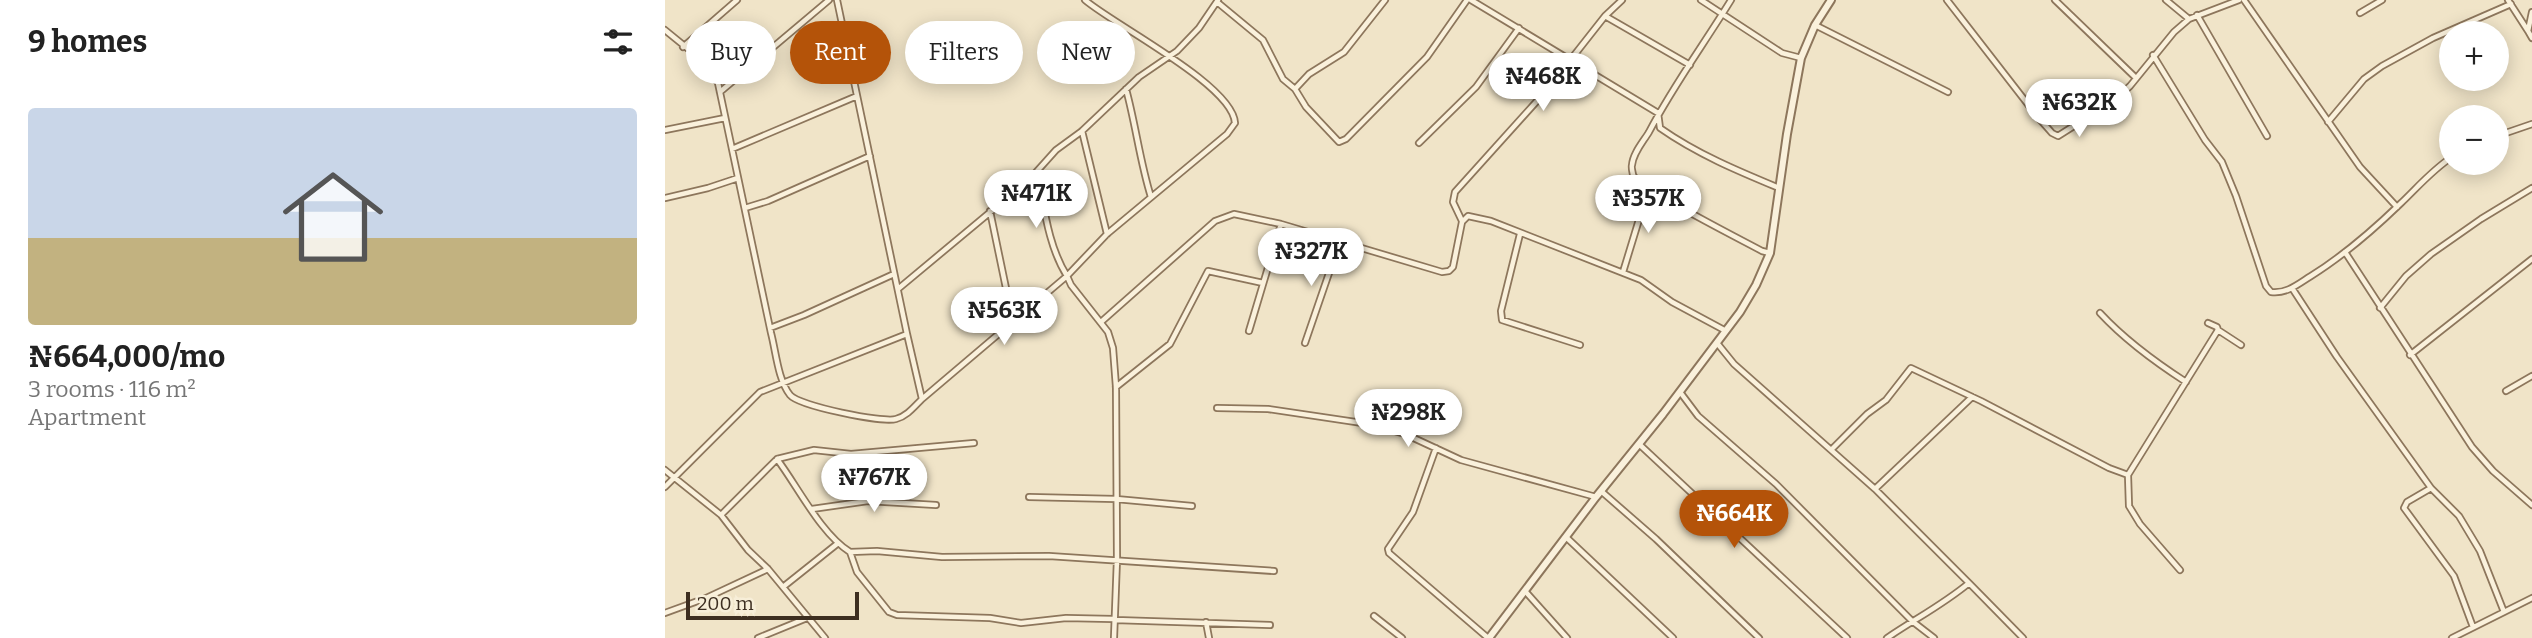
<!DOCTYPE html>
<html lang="en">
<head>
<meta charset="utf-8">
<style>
  :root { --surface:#fff; --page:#f6f6f6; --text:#222; --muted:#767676; --line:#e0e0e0; --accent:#b45309 }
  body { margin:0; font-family:Bitter,serif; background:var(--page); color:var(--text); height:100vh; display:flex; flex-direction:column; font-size:26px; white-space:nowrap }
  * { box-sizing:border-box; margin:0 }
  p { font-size:23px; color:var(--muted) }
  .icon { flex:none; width:38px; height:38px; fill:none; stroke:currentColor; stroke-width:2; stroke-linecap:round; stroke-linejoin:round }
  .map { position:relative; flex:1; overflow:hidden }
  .side { display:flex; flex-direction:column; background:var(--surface); width:665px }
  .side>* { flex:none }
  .top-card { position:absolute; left:21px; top:21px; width:665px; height:63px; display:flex; gap:14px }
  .buttons { position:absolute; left:1774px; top:21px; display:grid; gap:14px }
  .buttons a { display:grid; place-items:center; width:70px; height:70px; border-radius:50%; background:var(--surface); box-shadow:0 4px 18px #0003; font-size:35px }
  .scale { position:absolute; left:21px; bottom:18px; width:173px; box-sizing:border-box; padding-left:7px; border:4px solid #3d2e20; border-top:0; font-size:19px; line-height:24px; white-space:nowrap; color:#3d2e20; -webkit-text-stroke:5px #f7eed8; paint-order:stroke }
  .price { position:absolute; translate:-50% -60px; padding:0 16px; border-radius:24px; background:#fff; color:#222; font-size:23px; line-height:46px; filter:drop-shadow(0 2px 4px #0008) }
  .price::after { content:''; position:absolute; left:50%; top:42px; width:21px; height:16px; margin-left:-10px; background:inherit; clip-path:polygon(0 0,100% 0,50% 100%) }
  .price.selected { background:var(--accent); color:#fff }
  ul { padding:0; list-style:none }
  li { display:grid; align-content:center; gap:14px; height:371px; padding:0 28px }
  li+li { border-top:2px solid var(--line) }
  li span { display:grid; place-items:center; height:217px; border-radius:7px; color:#555 }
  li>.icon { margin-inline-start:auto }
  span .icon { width:126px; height:126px; fill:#fffc; stroke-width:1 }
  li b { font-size:30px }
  h2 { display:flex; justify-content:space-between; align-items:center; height:84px; padding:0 28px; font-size:30px }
  .tag { padding:0 24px; border-radius:32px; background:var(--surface); box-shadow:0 4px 18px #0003; font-size:24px; line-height:63px }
  .tag.selected { background:var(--accent); color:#fff }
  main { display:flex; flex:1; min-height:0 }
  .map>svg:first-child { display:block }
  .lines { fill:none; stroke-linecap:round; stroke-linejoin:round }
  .minor-casing { stroke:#8d765c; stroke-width:8 }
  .tertiary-casing { stroke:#8d765c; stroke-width:10 }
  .minor { stroke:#faf1dc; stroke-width:4.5 }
  .tertiary { stroke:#faf1dc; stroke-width:6 }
</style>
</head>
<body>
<main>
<section class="side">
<h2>9 homes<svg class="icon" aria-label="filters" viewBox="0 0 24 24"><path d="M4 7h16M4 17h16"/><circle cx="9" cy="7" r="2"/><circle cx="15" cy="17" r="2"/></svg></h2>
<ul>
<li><span style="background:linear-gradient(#c9d6e8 60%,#c2b280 0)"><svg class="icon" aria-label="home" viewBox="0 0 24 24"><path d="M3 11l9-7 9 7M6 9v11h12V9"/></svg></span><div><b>₦664,000/mo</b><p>3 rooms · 116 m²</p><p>Apartment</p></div></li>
</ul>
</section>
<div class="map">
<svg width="1867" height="638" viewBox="0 0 1867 638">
  <rect width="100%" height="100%" fill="#f0e4c8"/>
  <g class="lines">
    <defs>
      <path id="minor" d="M 172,0 L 242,334
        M 720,0 L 679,52 L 644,74 L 630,89 L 641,107 L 674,142 L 681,139 L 762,57 L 802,0
        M 806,0 L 993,113 L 995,128 C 1032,154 1073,171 1114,188
        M 1036,0 L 1117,53 L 1136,58
        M 1066,0 C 1039,44 1008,86 984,132 C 978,142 968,153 967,165 C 966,167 968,174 968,175 C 975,189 1077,240 1097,251 L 1105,253
        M 1282,0 L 1372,116 L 1387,133 L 1393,136 L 1450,100 L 1465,86 L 1509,32 L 1524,19 L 1574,0
        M 1390,0 L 1471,78
        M 1501,0 L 1524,19
        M 1579,0 L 1695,167 L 1732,207
        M 1843,0 L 1863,31
        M 552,2 L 598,40 L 618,79 L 630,89
        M 1867,12 L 1863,31 L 1867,38
        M 1695,13 L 1717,0
        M 1532,15 L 1602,136
        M 940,16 L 1025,65
        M 1150,25 L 1283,92
        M 0,30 L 38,61 L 53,83 L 106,333 C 111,352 113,380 125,395 C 134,406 218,423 231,419 C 242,416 249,407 257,399
        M 18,47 L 72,0
        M 1488,55 L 1540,140 L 1557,162 L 1571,196 L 1601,286 L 1606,292 C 1622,294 1633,284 1646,276 C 1678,256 1707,231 1735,204 C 1752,188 1767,170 1787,157
        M 461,89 C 471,126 475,162 486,197
        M 55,92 L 164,0
        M 1663,122 L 1699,79 L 1717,66 L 1768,38 L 1846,4
        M 0,130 L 60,118
        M 417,131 L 442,234
        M 1832,136 L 1867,124
        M 754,143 L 811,87 L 854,28
        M 67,149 L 192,96
        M 372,172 C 379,206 383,246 402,276 L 442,234 L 562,134 L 570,123 C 568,85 449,25 420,0
        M 0,198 L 43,188 L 73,178
        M 80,208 L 103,201 L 205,156
        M 325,211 L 348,322
        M 797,221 L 788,202 L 790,192 L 881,91 L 940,16 L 957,0
        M 855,234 L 836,311 L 837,320 L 915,345
        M 1680,252 L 1807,447 L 1828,471 L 1867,505
        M 958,272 L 976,213 L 986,190
        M 1627,288 L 1672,357 L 1766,488 L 1794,516 L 1815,551 L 1839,612
        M 233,289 L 365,179 L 391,150 L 417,131 L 474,77 L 512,51 L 534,28 L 553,0
        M 1715,308 L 1741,276 L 1766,254 L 1816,219 L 1867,188
        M 1435,313 C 1460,340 1490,362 1521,382
        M 436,322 L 550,221 L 569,214 L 616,224 L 777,272 L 784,271 L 788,267 L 797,222 L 803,216 L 826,221 L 976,280 L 1007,302 L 1061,331
        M 1543,323 L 1552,327 L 1553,330
        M 105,328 L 139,315 L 229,274
        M 584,331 L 616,224
        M 640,343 L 675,241
        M 1052,343 L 1069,364 L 1210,489 L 1304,583
        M 1745,355 L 1867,259
        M 451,387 L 505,344 L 543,271 L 598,283
        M 1841,391 L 1867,376
        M 1015,392 L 1033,416 L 1111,484 L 1247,621 L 1269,638
        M 552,408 L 603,409 L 704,424 L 740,434 L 796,460 L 931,497
        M 974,444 L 1182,638
        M 771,448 L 748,512 L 723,549 L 724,553 L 823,638
        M 1166,450 L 1202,414 L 1221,400 L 1246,368 L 1316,401 L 1444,468 L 1463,475 L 1553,330 L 1576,345
        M 112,459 C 133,487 156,534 185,552 L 192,572 L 224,612 L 232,615 L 325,618 L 356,623 L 401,618 L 448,619
        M 0,470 L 56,515 L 83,550 L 103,569 L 160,638
        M 1463,475 L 1464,506 L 1475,524 L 1515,570
        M 0,487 L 95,392 L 242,334 L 257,399 L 402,276 L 406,285 L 443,332 L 448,348 L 451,387 L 452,559 L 449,638
        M 1766,488 L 1742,502 L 1739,508 L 1789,576 L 1808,627
        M 1210,489 L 1307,397
        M 936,491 L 991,539 L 1094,638
        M 364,497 L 451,499 L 527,506
        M 147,509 L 203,501 L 271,505
        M 56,515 L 112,459 L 149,450 L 186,454 L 309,443
        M 902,538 L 1008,638
        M 185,552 L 212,551 L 277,557 L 384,556 L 609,571
        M 118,587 L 172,544
        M 860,591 L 902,638
        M 0,613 L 41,598 L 103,569
        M 709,616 L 737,638
        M 450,620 L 605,625
        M 541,622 L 544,638
        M 93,638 L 142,618
        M 1222,638 C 1250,619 1279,604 1304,583 L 1358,638
        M 1787,638 L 1867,598"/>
      <path id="tertiary" d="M 824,638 L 931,497 L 998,414 L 1075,312 L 1091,285 L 1105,253 L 1122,134 L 1136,58 L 1150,25 L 1166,0"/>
    </defs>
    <use href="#minor" class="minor-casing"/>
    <use href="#tertiary" class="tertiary-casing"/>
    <use href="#minor" class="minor"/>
    <use href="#tertiary" class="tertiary"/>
  </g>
</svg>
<div class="buttons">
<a>+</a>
<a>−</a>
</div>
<div class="scale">200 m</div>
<b class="price" style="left:878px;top:113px">₦468K</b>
<b class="price" style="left:1414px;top:139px">₦632K</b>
<b class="price" style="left:371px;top:230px">₦471K</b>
<b class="price" style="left:983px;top:235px">₦357K</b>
<b class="price" style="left:646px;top:288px">₦327K</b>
<b class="price" style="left:339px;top:347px">₦563K</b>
<b class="price" style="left:743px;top:449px">₦298K</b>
<b class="price" style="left:209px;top:514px">₦767K</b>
<b class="price selected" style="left:1069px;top:550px">₦664K</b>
<div class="top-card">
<a class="tag">Buy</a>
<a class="tag selected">Rent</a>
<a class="tag">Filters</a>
<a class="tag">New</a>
</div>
</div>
</main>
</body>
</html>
